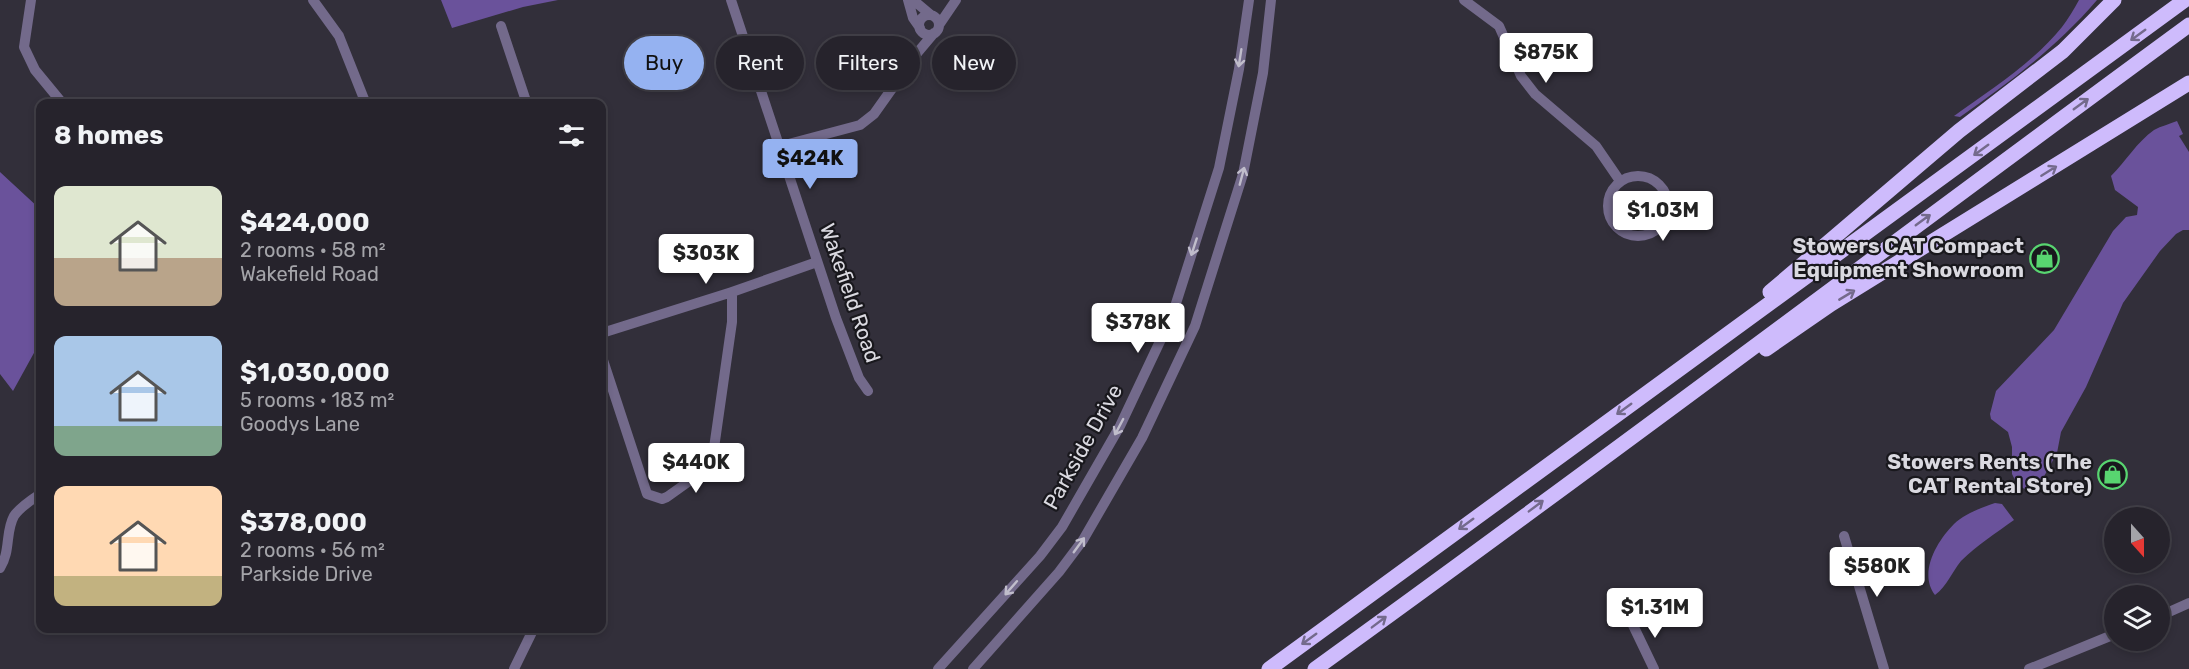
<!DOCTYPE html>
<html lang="en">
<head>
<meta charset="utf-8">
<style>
  :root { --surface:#26232c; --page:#2e2b34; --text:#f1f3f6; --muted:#a4a4a9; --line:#424048; --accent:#95b2f1 }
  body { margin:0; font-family:Rubik,sans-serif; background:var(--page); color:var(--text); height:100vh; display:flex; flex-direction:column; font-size:22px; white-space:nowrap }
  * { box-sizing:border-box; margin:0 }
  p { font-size:20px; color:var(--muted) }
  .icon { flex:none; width:33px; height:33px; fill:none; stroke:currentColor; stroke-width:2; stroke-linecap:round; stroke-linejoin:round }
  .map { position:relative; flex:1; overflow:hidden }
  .sheet { position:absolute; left:36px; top:99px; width:570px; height:534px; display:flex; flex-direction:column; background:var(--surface); border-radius:12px; box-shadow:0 3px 9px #0003,0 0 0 2px var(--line) }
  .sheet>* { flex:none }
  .guide { position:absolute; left:624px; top:36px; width:570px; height:54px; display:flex; gap:12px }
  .needle { width:39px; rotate:159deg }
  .fabs { position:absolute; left:2104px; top:507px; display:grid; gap:12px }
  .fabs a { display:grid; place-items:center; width:66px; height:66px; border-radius:50%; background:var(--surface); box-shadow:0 3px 9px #0003,0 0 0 2px var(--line); font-size:30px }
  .price { position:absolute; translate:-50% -51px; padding:0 14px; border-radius:6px; background:#fff; color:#222; font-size:20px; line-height:39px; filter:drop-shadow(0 2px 3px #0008) }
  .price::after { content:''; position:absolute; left:50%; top:36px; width:18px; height:14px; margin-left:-9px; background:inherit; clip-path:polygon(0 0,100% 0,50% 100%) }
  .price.current { background:var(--accent); color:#111 }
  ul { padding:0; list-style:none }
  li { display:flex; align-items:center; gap:18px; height:150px; padding:0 18px }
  li span { display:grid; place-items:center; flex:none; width:168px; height:120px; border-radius:12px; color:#555 }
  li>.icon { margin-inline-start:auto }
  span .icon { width:72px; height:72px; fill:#fffc; stroke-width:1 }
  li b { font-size:26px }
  h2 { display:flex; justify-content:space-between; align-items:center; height:72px; padding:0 18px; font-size:26px }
  .pill { padding:0 21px; border-radius:27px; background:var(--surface); box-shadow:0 3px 9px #0003,0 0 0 2px var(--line); font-size:21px; line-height:54px }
  .pill.current { background:var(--accent); color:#111 }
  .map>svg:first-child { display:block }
  .forest { fill:#6a529b }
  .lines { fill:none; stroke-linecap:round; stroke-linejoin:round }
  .minor { stroke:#736a8b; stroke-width:10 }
  .highway { stroke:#cebbfc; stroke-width:15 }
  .oneway { stroke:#746a8c }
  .oneway2 { stroke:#c0bdcb }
  .labels { text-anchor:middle; stroke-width:4.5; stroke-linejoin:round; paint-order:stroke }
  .poi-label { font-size:21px; font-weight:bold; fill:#dad9e0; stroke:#19181d; text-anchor:end }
  .street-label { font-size:21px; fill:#dad9e0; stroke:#19181d }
</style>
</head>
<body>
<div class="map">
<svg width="2189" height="669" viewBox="0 0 2189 669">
  <rect width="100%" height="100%" fill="#322f3a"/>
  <path class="forest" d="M 441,0 L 558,0 L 523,7 L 452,28 Z
    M 2079,0 L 2097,0 C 2057,47 2010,82 1960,117 L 1954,116 C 1990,90 2034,62 2062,27 C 2068,19 2074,9 2079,0 Z
    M 2177,121 L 2183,134 L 2179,136 L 2189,152 L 2189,230 L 2183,230 L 2176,234 L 2160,251 L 2123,303 L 2086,387 L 2061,432 L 2057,453 L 2042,480 L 2032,489 L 2026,490 L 2017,484 L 2012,474 L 2012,447 L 2008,432 L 1991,419 L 1990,414 L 1996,391 L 2054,330 L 2113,231 L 2126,217 L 2137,215 L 2138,207 L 2115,190 L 2111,176 C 2126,161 2137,142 2154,130 C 2161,126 2170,124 2177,121 Z
    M 0,172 L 40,209 L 40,342 L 13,391 L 0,374 Z
    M 1995,503 L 2002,504 L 2014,520 C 1996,533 1977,545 1961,561 C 1952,572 1947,586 1935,595 C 1918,573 1937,541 1954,524 C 1964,514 1981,508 1995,503 Z"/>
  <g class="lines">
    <path class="minor" d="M 31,0 L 24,47 L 35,70 L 63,104
      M 313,0 L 339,36 L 366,104
      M 731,0 L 836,318 L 859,378 L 868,391
      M 908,0 L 913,18 L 920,28
      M 913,0 L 931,15
      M 1464,0 L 1499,26 L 1521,76 L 1535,94 L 1596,146 L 1620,181
      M919 25a10 10 0 1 1 20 0a10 10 0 1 1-20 0Z
      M 939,25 L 956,0
      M 501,26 L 527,104
      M 781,146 L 860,125 L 874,114 L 918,52 L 934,33
      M1608 206a30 30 0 1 1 60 0a30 30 0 1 1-60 0Z
      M 602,333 L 732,292 L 817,262
      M 602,357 L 647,494 L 662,499 L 667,497 L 709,467 L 712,462 L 732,322 L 732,292
      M 1844,536 L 1884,669
      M 0,568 C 11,551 5,532 14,516 C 20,507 31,500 40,494
      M 2160,616 L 2189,603
      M 1631,621 L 1654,669
      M 514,669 L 534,628
      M 938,669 L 1040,556 L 1062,527 L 1120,426 L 1172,316 L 1219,168 L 1239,69 L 1249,0
      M 973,669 L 1059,572 L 1083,540 L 1142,438 L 1195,326 L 1243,174 L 1263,73 L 1271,0
      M 2029,669 L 2115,634"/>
    <path class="highway" d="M 1770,292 L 1959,131 L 2063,51 L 2114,0
      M 1766,349 L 1831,304 L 2189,83
      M 1269,669 L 2185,0
      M 1315,669 C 1608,458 1897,239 2189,25"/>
  </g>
  <defs><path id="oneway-shaft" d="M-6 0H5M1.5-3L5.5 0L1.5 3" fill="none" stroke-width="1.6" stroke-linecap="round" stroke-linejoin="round" transform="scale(1.5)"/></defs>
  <g class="oneway">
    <use href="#oneway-shaft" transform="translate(2138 35) rotate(144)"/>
    <use href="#oneway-shaft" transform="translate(2081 104) rotate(-36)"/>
    <use href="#oneway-shaft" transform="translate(1981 150) rotate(144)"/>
    <use href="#oneway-shaft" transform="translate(2049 171) rotate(-32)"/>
    <use href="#oneway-shaft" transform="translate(1923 220) rotate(-36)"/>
    <use href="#oneway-shaft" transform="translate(1847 295) rotate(-31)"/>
    <use href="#oneway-shaft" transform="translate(1624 409) rotate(144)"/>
    <use href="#oneway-shaft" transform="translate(1536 506) rotate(-37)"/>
    <use href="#oneway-shaft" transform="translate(1466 524) rotate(144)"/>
    <use href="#oneway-shaft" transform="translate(1379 622) rotate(-37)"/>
    <use href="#oneway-shaft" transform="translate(1309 639) rotate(144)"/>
  </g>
  <g class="oneway2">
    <use href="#oneway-shaft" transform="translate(1240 58) rotate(99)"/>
    <use href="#oneway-shaft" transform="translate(1242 176) rotate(-75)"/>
    <use href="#oneway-shaft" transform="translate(1194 247) rotate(108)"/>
    <use href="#oneway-shaft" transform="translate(1119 427) rotate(118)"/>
    <use href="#oneway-shaft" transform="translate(1079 545) rotate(-54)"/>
    <use href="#oneway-shaft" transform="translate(1011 588) rotate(131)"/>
  </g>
  <defs>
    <symbol id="shop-ring" viewBox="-11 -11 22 22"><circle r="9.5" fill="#19181d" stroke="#58d570" stroke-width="1.5"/><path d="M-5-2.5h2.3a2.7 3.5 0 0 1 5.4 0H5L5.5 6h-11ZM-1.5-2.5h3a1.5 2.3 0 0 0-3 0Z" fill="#58d570"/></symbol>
  </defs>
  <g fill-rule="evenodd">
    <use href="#shop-ring" x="2028" y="242" width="33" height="33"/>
    <use href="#shop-ring" x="2096" y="458" width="33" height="33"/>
  </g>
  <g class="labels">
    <g class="poi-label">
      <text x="2024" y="253">Stowers CAT Compact<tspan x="2024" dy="24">Equipment Showroom</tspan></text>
      <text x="2092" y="469">Stowers Rents (The<tspan x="2092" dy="24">CAT Rental Store)</tspan></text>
    </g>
    <g class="street-label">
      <text transform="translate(850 293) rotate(71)" y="7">Wakefield Road</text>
      <text transform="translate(1083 447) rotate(-61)" y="7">Parkside Drive</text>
    </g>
  </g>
</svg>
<div class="fabs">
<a><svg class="needle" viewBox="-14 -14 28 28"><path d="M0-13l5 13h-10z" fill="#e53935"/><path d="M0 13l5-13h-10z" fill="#a4a4a9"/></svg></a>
<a><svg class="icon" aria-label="layers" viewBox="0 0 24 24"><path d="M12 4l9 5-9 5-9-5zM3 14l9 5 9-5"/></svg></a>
</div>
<b class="price" style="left:1546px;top:84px">$875K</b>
<b class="price current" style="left:810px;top:190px">$424K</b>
<b class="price" style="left:1663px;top:242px">$1.03M</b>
<b class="price" style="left:706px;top:285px">$303K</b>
<b class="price" style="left:1138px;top:354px">$378K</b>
<b class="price" style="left:696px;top:494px">$440K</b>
<b class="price" style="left:1877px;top:598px">$580K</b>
<b class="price" style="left:1655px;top:639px">$1.31M</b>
<div class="guide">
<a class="pill current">Buy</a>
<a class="pill">Rent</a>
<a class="pill">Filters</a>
<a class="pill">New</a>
</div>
<section class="sheet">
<h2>8 homes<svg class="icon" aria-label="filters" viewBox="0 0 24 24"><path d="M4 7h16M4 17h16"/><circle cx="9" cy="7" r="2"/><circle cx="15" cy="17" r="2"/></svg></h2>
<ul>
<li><span style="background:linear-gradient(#dfe7d0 60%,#b9a48a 0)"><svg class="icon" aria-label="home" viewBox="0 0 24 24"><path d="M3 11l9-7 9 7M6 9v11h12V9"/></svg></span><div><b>$424,000</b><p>2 rooms · 58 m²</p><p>Wakefield Road</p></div></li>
<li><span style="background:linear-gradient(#a9c7e8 75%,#7fa58c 0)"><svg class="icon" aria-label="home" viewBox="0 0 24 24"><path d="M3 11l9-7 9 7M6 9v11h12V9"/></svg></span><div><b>$1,030,000</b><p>5 rooms · 183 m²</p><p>Goodys Lane</p></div></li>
<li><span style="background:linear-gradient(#ffd9b3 75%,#c2b280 0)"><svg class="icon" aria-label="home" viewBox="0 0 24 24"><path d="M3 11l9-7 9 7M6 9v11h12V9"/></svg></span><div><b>$378,000</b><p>2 rooms · 56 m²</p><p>Parkside Drive</p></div></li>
</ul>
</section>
</div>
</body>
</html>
